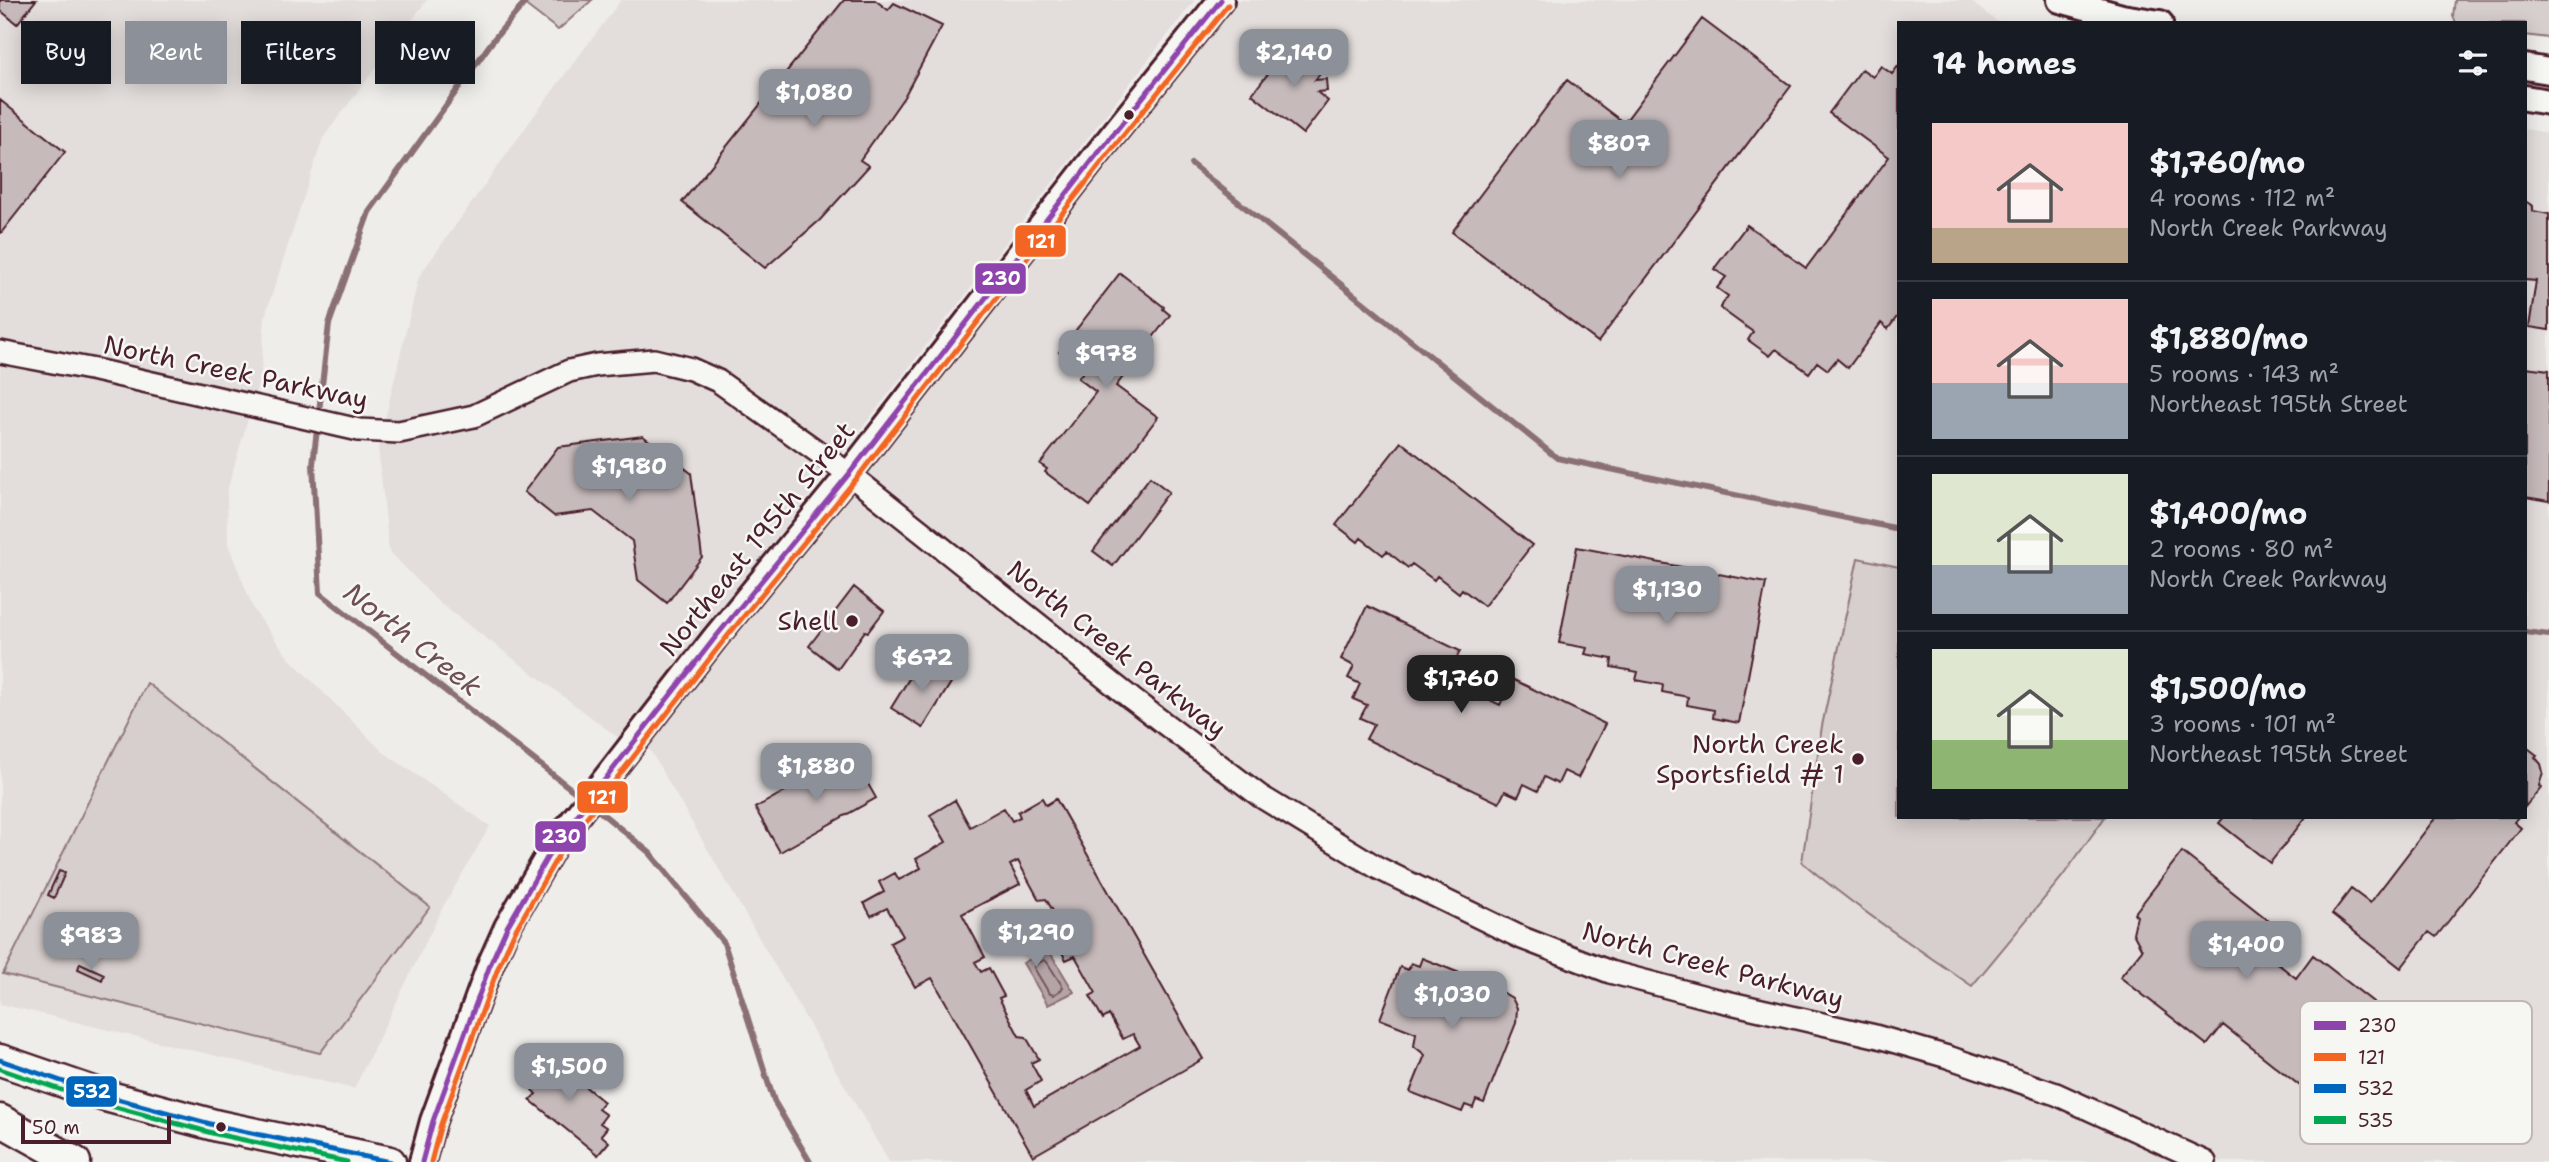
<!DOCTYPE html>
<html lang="en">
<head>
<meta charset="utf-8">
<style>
  :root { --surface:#171b24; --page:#242831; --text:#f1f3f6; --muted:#9ea1a6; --line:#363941; --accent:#8c9099 }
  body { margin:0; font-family:"Shantell Sans",sans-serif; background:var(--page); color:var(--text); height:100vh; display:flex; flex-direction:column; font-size:26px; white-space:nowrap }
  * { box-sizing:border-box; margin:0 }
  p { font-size:23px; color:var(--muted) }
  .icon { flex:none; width:38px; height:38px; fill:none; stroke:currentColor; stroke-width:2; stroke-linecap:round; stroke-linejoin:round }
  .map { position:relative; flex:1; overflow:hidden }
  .side { position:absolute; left:1897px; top:21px; width:630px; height:798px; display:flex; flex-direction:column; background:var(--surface); border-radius:0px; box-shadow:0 4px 18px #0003 }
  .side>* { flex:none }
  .top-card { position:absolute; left:21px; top:21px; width:665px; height:63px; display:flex; gap:14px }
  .scale { position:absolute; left:21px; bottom:18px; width:150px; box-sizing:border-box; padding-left:7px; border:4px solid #4a1f2b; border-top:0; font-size:19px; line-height:24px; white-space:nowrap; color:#4a1f2b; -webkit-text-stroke:5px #f6f6f2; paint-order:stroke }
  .price { position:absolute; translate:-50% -60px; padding:0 16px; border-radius:14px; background:var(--accent); color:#fff; font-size:23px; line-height:46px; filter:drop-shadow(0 2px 4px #0008) }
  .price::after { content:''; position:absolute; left:50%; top:42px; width:21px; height:16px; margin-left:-10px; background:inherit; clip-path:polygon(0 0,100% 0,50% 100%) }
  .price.on { background:#222; color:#fff }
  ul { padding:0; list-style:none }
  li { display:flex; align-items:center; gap:21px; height:175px; padding:0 35px }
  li+li { border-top:2px solid var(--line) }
  li span { display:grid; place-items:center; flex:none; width:196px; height:140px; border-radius:0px; color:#555 }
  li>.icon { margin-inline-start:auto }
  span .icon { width:84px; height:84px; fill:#fffc; stroke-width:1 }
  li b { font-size:30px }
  h2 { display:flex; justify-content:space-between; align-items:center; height:84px; padding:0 35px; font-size:30px }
  .chip { padding:0 24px; border-radius:0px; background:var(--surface); box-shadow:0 4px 18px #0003; font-size:24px; line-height:63px }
  .chip.on { background:var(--accent); color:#fff }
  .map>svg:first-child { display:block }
  .built { fill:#e3dedc }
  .green { fill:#d7cfce; stroke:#90777c; stroke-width:2 }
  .water { fill:#b4a4a5; stroke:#8a6f74; stroke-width:2 }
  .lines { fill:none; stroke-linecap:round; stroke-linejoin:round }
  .shore { stroke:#74545c; stroke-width:2 }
  .stream { stroke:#8a6f74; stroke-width:6 }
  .building { fill:#c6babb; stroke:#4a1f2b; stroke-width:2; fill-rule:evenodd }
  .tertiary-casing { stroke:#4a1f2b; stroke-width:26 }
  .secondary-casing { stroke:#4a1f2b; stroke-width:30 }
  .motorway-casing { stroke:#4a1f2b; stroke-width:35 }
  .tertiary { stroke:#f6f6f2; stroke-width:21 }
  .secondary { stroke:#f6f6f2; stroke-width:24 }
  .motorway { stroke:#f6f6f2; stroke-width:30 }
  .bus-1-casing { stroke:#f6f6f2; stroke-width:10 }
  .bus-2-casing { stroke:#f6f6f2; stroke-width:10 }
  .bus-3-casing { stroke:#f6f6f2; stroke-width:10 }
  .bus-4-casing { stroke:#f6f6f2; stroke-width:10 }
  .bus-1 { stroke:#8e44ad; stroke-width:5 }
  .bus-2 { stroke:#f26522; stroke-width:5 }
  .bus-3 { stroke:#0065bd; stroke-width:5 }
  .bus-4 { stroke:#00a651; stroke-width:5 }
  .bus-dot { fill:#4a1f2b; stroke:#f6f6f2; stroke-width:2.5 }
  .labels { text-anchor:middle; stroke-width:5; stroke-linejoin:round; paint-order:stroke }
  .street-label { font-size:26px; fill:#4a1f2b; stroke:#f6f6f2 }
  .poi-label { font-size:26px; fill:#4a1f2b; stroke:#f6f6f2; text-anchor:end }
  .water-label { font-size:28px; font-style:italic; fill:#6f4e56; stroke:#f6f6f2 }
  .key { fill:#f6f6f2; stroke:#c2b6b6; stroke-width:2 }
  .key-label { font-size:19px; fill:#4a1f2b }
  .line-badge { stroke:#f6f6f2; stroke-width:2.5 }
  .badge-label { font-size:19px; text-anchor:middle; font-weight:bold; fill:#fff }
</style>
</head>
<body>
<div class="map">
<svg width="2549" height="1162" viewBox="0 0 2549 1162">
  <rect width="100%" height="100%" fill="#efedea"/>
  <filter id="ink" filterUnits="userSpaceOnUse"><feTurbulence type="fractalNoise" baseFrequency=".0143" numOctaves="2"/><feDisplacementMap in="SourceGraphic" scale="14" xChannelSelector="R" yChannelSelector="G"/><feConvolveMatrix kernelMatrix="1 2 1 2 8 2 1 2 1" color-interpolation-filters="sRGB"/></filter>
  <g filter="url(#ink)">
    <path class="built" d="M 0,0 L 427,0 L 323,138 L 265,316 L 261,374 L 227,491 L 228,544 L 254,610 L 288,657 L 382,751 L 490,826 L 443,907 L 354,1089 L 0,1004 Z
      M 621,0 L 1195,0 L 620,739 L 438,602 L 389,551 L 378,448 L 419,276 L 536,113 Z
      M 1221,0 L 1969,0 L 1999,23 L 1899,23 L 1899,817 L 2525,817 L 2525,129 L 2549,133 L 2549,1162 L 889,1162 L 640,733 Z"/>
    <path class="green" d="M 519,0 L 592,0 L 558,30 Z
      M 2455,0 L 2549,0 L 2549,38 L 2525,35 L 2525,23 L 2456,23 L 2453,16 Z
      M 1858,558 L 1899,567 L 1899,817 L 2105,817 L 2062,877 L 1972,986 C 1914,946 1856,908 1802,862 L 1822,726 Z
      M 147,683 L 430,907 L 320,1053 L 3,974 Z"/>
    <path class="water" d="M 1048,949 L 1074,992 L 1048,1005 L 1023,963 Z"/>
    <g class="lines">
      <path class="shore" d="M 1044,960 L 1047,962 L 1063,987 L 1061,990 L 1053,995 L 1049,993 L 1034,968 L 1036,965 Z"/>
      <path class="stream" d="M 527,0 L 494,39 L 369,212 L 329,324 L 313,464 L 320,593 L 584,799
        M 1191,164 L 1557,458 L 1899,529
        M 2525,632 L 2549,635
        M 593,806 L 650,853 L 724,943 L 774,1101 L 810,1162"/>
    </g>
    <path class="building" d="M 0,0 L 36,0 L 17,24 L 0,10 Z
      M 844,0 L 875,0 L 888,10 L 894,3 L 942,26 L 904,97 L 860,160 L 869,166 L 820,220 L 765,268 L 682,202 Z
      M 1702,19 L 1791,86 L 1598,342 L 1452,232 L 1567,80 L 1624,123 Z
      M 1292,43 L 1324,69 L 1315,80 L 1326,79 L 1327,91 L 1317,92 L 1328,101 L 1303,134 L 1252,94 Z
      M 1899,65 L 1899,314 L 1888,329 L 1881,323 L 1848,368 L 1837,359 L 1828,370 L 1817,362 L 1809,373 L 1776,349 L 1770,356 L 1748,340 L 1753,332 L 1720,308 L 1728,296 L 1717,288 L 1726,277 L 1714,269 L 1747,225 L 1806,268 L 1889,157 L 1829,113 L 1862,69 L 1873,77 L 1881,66 L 1892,74 Z
      M 0,100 L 65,152 L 1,233 L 0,233 Z
      M 2525,201 L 2533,206 L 2533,211 L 2549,214 L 2549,330 L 2529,327 L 2536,281 L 2525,280 Z
      M 1120,273 L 1164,307 L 1163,309 L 1170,315 L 1116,386 L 1158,417 L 1090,506 L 1045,472 L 1047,469 L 1040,464 L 1096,392 L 1078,378 L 1084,371 L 1059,352 Z
      M 2525,367 L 2549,370 L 2549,501 L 2525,497 Z
      M 643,436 L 691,473 L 702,557 L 667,603 L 638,580 L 632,541 L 593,511 L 554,516 L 524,492 L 558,447 Z
      M 1401,442 L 1532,545 L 1484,606 L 1462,589 L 1459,593 L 1437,576 L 1434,580 L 1412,564 L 1408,568 L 1387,551 L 1383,555 L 1361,538 L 1358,542 L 1336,525 Z
      M 1150,477 L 1169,492 L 1113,566 L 1093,551 Z
      M 1577,547 L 1766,583 L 1739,723 L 1713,718 L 1714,710 L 1687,705 L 1688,697 L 1662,692 L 1663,685 L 1636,680 L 1638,672 L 1611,667 L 1612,659 L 1585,654 L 1587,648 L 1559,643 Z
      M 854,587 L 884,611 L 868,632 L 865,631 L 838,669 L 809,646 Z
      M 1367,606 L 1460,651 L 1447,679 L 1500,705 L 1512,679 L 1605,724 L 1578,778 L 1564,771 L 1558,784 L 1544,777 L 1538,791 L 1524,784 L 1518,797 L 1505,791 L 1499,803 L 1366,739 L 1374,724 L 1360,718 L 1367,705 L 1353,699 L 1360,684 L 1348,678 L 1354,666 L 1341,659 Z
      M 920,661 L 952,681 L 923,728 L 891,708 Z
      M 2525,746 L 2537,755 L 2535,757 L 2541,764 L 2543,772 L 2539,786 L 2541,787 L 2525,807 Z
      M 851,754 L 876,798 L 780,852 L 755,808 Z
      M 1042,798 L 1046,805 L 1056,799 L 1203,1059 L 1033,1156 L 932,978 L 915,987 L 890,943 L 903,936 L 887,908 L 871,916 L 864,903 L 884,892 L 879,882 L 895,873 L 899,880 L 921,868 L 916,859 L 946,842 L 930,815 L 955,800 L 970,827 L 1004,808 L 1012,821 L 1020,817 L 1018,812 ZM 1018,861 L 1039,900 L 1046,899 L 1063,928 L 1052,934 L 1066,960 L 1075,956 L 1096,993 L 1090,996 L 1103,1019 L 1109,1015 L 1123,1039 L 1133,1034 L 1140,1046 L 1034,1106 L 1026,1090 L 1041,1081 L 1031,1063 L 1039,1059 L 1026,1037 L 1019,1036 L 999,998 L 1004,996 L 989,968 L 981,972 L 975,962 L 985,957 L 962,914 L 1020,884 L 1010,865 Z
      M 2224,817 L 2306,817 L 2270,863 L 2219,823 Z
      M 2436,817 L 2518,817 L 2514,822 L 2521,828 L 2436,937 L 2429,932 L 2401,968 L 2332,914 L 2351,889 L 2370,903 Z
      M 2182,852 L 2268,920 L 2250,942 L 2296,978 L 2313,955 L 2400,1023 L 2369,1062 L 2366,1060 L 2360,1065 L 2349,1068 L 2332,1063 L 2309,1093 L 2223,1025 L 2207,1045 L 2120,977 L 2142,950 L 2133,933 L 2137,916 L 2134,914 Z
      M 59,871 L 65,873 L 54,898 L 48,895 Z
      M 1422,958 L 1502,990 L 1502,992 L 1512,998 L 1517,1008 L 1516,1023 L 1484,1103 L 1476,1100 L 1473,1108 L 1465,1105 L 1462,1112 L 1410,1092 L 1425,1055 L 1414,1046 L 1416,1033 L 1380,1019 L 1400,967 L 1408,970 L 1411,963 L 1419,966 Z
      M 80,963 L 104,974 L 102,980 L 78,969 Z
      M 538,1048 L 604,1102 L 598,1109 L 606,1115 L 600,1123 L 607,1128 L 601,1135 L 609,1142 L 598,1155 L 530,1100 L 536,1094 L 532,1090 Z"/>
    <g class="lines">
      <defs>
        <path id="tertiary" d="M 0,352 L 95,370 L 359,430 L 399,432 L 474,416 L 569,371 L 597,365 L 654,360 L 691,369 L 718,381 L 849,474 L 1132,699 L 1260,796 L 1378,868 L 1522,938 L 1610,972 L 1713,999 L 1875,1036 L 1948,1057 L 2056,1094 L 2205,1162"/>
        <path id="secondary" d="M 2060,0 L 2122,17 L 2160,23
          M 2525,67 L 2549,71
          M 2525,98 L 2549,102
          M 422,1162 L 433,1121 L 490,965 L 507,927 L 555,844 L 714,639 L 849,474 L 1095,157 L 1221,0"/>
        <path id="motorway" d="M 0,1060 L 102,1095 L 218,1126 L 390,1162
          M 0,1120 L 75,1162"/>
      </defs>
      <use href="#tertiary" class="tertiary-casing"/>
      <use href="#secondary" class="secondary-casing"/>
      <use href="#motorway" class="motorway-casing"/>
      <use href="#tertiary" class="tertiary"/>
      <use href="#secondary" class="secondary"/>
      <use href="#motorway" class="motorway"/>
      <defs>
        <path id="bus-1" d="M 422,1162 L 433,1121 L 490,965 L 507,927 L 555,844 L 714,639 L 849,474 L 1095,157 L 1221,0"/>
        <path id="bus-2" d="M 431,1162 L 441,1124 L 498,968 L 515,931 L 562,849 L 721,644 L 856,479 L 1102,162 L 1228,5"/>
        <path id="bus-3" d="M 0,1060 L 102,1095 L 218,1126 L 390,1162"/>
        <path id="bus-4" d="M 0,1069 L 100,1103 L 216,1134 L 347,1162"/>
      </defs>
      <use href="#bus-1" class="bus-1-casing"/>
      <use href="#bus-2" class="bus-2-casing"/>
      <use href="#bus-3" class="bus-3-casing"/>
      <use href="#bus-4" class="bus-4-casing"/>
      <use href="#bus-1" class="bus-1"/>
      <use href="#bus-2" class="bus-2"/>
      <use href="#bus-3" class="bus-3"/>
      <use href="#bus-4" class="bus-4"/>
    </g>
  </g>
  <g class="bus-dot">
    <circle cx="1129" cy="115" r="6"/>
    <circle cx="852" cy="621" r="7"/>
    <circle cx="1858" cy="759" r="7"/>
    <circle cx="221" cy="1127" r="6"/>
  </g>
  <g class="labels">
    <g class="street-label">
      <text transform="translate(236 372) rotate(12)" y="9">North Creek Parkway</text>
      <text transform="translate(757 539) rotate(-51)" y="9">Northeast 195th Street</text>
      <text transform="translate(1117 649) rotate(38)" y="9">North Creek Parkway</text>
      <text transform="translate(1713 965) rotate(15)" y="9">North Creek Parkway</text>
    </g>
    <g class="poi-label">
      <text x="838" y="630">Shell</text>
      <text x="1844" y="753">North Creek<tspan x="1844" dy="30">Sportsfield # 1</tspan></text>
    </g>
    <g class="water-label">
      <text transform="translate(413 639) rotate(38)" y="10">North Creek</text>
    </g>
  </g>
  <rect x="2300" y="1001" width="232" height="143" rx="10" class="key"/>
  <rect x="2314" y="1021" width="32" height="9" fill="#8e44ad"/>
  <rect x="2314" y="1053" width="32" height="8" fill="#f26522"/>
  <rect x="2314" y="1084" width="32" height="9" fill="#0065bd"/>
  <rect x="2314" y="1116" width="32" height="8" fill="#00a651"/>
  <g class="key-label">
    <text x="2358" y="1032">230</text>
    <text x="2358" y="1064">121</text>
    <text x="2358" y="1095">532</text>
    <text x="2358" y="1127">535</text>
  </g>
  <g class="line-badge">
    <rect x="1014" y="224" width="53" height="34" rx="7" fill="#f26522"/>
    <rect x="974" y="262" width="53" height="33" rx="7" fill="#8e44ad"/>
    <rect x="576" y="780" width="53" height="34" rx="7" fill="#f26522"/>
    <rect x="534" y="820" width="53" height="33" rx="7" fill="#8e44ad"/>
    <rect x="65" y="1075" width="53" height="33" rx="7" fill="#0065bd"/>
  </g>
  <g class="badge-label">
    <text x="1041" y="248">121</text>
    <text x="1001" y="285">230</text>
    <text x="602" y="804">121</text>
    <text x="561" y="843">230</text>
    <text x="92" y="1098">532</text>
  </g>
</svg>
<div class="scale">50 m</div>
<b class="price" style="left:1294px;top:89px">$2,140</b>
<b class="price" style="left:814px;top:129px">$1,080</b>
<b class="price" style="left:1619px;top:180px">$807</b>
<b class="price" style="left:1106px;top:390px">$978</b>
<b class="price" style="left:629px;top:503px">$1,980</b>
<b class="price" style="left:1667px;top:626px">$1,130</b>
<b class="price" style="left:922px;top:694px">$672</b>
<b class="price on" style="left:1461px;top:715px">$1,760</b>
<b class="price" style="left:816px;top:803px">$1,880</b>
<b class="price" style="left:1036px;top:969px">$1,290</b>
<b class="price" style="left:91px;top:972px">$983</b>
<b class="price" style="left:2246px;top:981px">$1,400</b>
<b class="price" style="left:1452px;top:1031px">$1,030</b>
<b class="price" style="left:569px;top:1103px">$1,500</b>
<div class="top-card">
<a class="chip">Buy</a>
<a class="chip on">Rent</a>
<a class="chip">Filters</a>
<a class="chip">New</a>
</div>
<section class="side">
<h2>14 homes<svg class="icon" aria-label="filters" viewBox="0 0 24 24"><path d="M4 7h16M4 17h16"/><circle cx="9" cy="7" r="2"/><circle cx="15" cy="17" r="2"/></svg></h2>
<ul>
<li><span style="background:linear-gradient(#f6c9c9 75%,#b9a48a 0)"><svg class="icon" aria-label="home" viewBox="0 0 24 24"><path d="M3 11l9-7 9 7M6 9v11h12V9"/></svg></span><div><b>$1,760/mo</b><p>4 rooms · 112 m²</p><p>North Creek Parkway</p></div></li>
<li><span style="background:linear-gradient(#f6c9c9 60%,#9aa5b1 0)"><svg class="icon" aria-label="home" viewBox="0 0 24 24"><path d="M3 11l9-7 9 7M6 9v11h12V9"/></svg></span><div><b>$1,880/mo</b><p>5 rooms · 143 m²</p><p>Northeast 195th Street</p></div></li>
<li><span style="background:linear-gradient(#dfe7d0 65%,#9aa5b1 0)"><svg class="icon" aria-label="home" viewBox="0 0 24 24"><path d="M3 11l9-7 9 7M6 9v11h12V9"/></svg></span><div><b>$1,400/mo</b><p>2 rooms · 80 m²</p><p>North Creek Parkway</p></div></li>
<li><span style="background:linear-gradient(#dfe7d0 65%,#8fb573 0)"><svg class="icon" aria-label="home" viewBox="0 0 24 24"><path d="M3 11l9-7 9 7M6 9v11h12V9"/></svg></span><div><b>$1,500/mo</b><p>3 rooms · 101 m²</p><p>Northeast 195th Street</p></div></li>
</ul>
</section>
</div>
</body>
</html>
